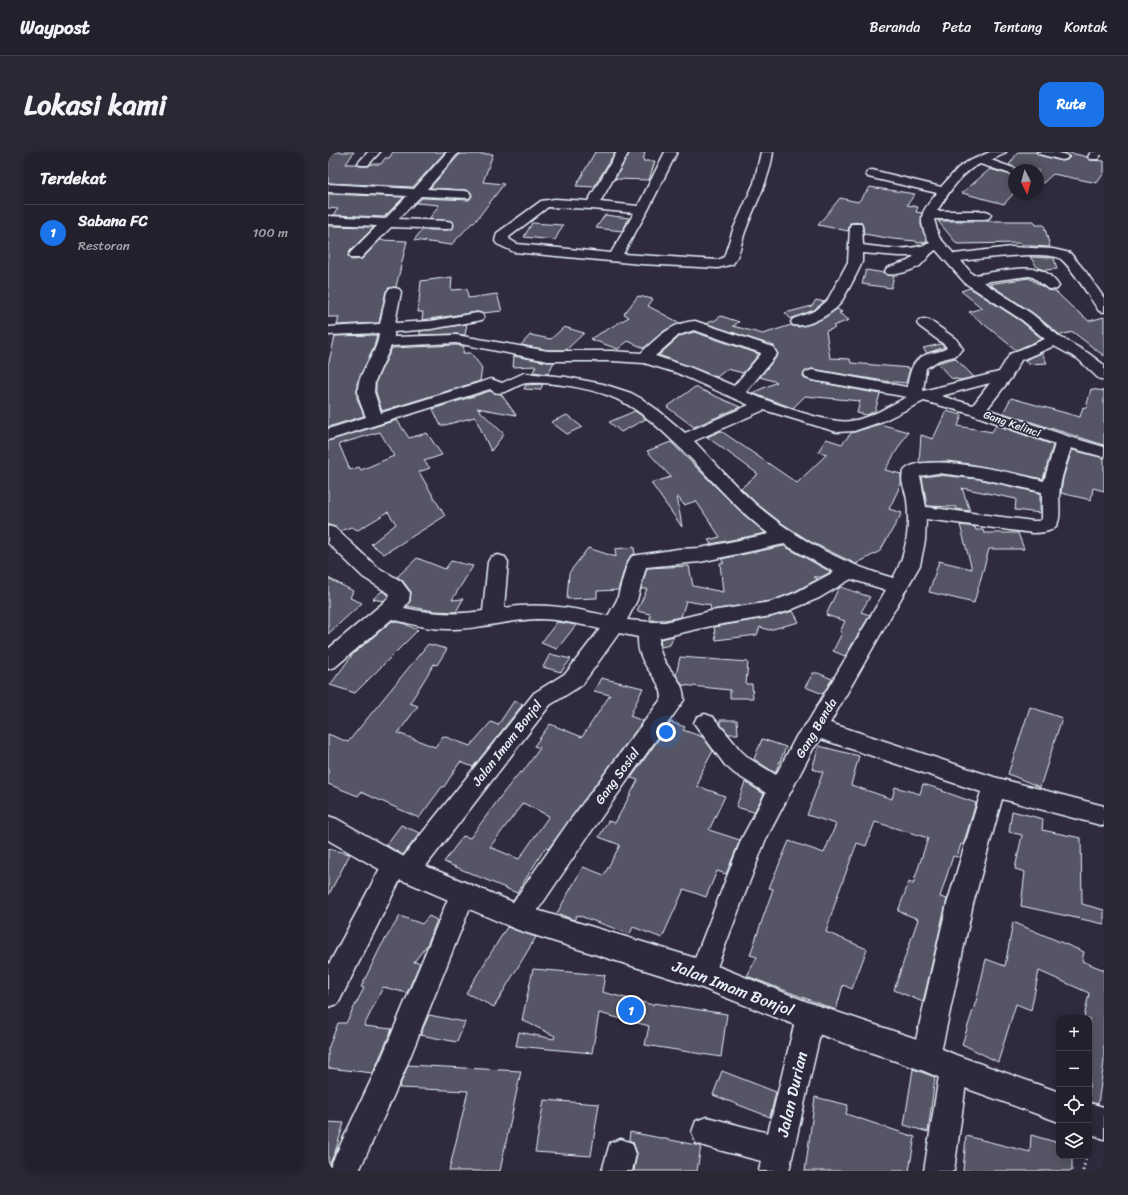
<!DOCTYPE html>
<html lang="id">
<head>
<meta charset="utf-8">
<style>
  :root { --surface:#23202e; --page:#2b2836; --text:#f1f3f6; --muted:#a3a3aa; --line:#403e4a; --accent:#1a73e8 }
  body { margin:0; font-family:Sriracha,sans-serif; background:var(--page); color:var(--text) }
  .controls { position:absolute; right:12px; bottom:12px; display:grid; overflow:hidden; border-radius:8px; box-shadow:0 2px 10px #0003 }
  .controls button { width:36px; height:36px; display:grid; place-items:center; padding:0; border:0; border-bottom:1px solid var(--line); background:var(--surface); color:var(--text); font:20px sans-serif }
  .compass { position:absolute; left:680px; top:12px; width:36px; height:36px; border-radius:50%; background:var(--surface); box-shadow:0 2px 10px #0003; rotate:174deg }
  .you { position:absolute; left:338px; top:580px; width:14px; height:14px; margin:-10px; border:3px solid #fff; border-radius:50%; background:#1a73e8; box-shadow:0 0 0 6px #1a73e833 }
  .badge { display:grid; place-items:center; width:26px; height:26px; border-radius:50%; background:var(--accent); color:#fff; font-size:13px; font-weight:700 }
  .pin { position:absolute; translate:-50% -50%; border:2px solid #fff; box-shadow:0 1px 4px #0006 }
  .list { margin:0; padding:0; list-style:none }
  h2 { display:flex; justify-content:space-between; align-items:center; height:52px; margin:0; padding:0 16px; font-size:17px }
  h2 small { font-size:13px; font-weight:400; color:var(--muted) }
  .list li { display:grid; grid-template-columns:26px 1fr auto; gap:12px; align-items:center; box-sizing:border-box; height:56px; padding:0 16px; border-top:1px solid var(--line) }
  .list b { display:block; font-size:15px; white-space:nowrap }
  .list p { margin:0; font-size:13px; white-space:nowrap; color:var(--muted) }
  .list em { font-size:13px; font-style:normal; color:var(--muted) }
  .icon { flex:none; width:22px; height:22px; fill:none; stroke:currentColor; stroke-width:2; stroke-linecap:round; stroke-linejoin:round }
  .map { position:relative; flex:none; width:776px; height:1019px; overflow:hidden; border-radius:12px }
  header { display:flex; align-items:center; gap:24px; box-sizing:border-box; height:56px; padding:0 20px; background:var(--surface); border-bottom:1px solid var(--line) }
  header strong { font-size:19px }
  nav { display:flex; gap:22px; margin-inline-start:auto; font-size:14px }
  .intro { display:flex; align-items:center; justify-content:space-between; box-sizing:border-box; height:96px; padding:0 24px }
  h1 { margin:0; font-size:28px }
  .button { padding:10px 18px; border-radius:12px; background:var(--accent); color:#fff; font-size:14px; font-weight:700 }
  main { display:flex; gap:24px; padding:0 24px }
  aside { flex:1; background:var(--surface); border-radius:12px; box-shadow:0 2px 10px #0003 }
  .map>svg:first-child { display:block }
  .building { fill:#575565; stroke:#e8f1f8; fill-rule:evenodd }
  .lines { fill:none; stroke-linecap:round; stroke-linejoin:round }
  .minor-casing { stroke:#e8f1f8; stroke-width:3 }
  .highway-casing { stroke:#e8f1f8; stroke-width:3 }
  .path { stroke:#e8f1f8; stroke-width:3; stroke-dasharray:1.5 4; stroke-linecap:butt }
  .minor { fill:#2f2a3d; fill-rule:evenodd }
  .highway { fill:#2f2a3d; fill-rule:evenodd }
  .labels { text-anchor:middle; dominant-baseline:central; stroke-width:3.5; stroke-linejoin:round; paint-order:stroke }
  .far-street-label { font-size:11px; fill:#e8f1f8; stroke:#2f2a3d }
  .street-label { font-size:13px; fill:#e8f1f8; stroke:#2f2a3d }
  .near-street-label { font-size:16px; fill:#e8f1f8; stroke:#2f2a3d }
</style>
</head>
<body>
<header>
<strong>Waypost</strong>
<nav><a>Beranda</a><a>Peta</a><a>Tentang</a><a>Kontak</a></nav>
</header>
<div class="intro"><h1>Lokasi kami</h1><a class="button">Rute</a></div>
<main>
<aside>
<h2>Terdekat<small></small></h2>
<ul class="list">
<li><span class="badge">1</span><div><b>Sabana FC</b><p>Restoran</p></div><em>100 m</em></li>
</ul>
</aside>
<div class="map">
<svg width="776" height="1019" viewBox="0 0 776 1019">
  <rect width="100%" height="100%" fill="#2f2a3d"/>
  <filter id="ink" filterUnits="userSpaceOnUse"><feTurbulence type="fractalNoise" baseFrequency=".025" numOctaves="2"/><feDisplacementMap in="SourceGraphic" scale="8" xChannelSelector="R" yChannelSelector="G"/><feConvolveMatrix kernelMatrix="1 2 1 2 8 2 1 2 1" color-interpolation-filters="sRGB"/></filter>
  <g filter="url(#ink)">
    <!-- building -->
    <path class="building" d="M0,0H26L18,12H29L32,14H40L43,12H53L57,6H61L65,0H117L85,35L0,31Z
      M267,0H287L266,35L248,34Z
      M302,0H317L315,9H327L321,28L287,27Z
      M690,0H708L711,3L734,9L739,8L742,5L739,2L733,0H739L759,5L762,8L776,9V21L769,31L725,22L715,31L710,30V18H692L681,13Z
      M132,2H165L155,30L176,32L146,71H144L123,93L86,88L94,78H119L124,77L126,73L124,69L101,67L111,53L88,51L94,46L141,48L144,44L142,39L137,38L102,36Z
      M662,17L686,24V41L676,52L634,41Z
      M542,35L587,42L579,53L590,55L588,60L594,61L593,73L600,90L589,91L588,89L565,87L536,82L535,75L533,70L522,71L520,79L490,73L512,46L530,50Z
      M0,42L76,45L56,65L5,63L10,57L0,56Z
      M277,63L301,66L294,79L268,76Z
      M610,69H706L708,73H716L722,95L702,94V93H694L693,91L629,92Z
      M204,71L235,73L227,88L196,85Z
      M0,74L46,75L22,99L20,104L23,108L34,107L52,88L79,89L68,135L61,136L58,139L51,171L9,173L11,165H0Z
      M702,105L726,106L729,117L716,118L710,116Z
      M538,118L556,121L559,123L566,124L563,136L534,132Z
      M124,125L123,138L139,137L140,146L169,142L174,159L155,161L149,160L94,168L95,160H90L93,129Z
      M701,126L720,138L727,139L744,155L761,169L776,165V204L745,180L732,183L705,161L661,132Z
      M642,136L693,169L714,187L688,198L641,160L654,156L633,139Z
      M310,144L325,147L320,154L352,171L336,179L316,196L300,189L290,197L262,187L301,165L296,162Z
      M488,148L496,150L486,158L463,167L457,161L484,154Z
      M509,157L514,160L511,161L521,168L505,174L507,176L498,179L502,206L522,207L523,211L582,216L578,231L556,229L484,217L478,219L475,222L477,227L484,229L552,242L547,259L539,263L529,261L532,249L477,244L465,256L424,241L449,230L432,225L450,203L446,194L379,172L384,168L386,169L393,164L411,170L405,174L435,182L463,173L470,175L483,172L496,166Z
      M139,172L137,183L128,182L92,183V179Z
      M236,175L256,181L238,198H220L193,193L202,183L223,187Z
      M366,180L431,202L415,221L399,217L389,225L331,203L352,184Z
      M49,183L46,195L29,231V246L36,264L0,275V211L1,210L7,184Z
      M613,192L617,195L599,201L595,196Z
      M128,193L136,194L135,201H143L154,216L152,229L54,259L48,240V229L64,196Z
      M714,201L719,211L700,212L697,208Z
      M186,204L220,210H226L220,222L205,220L208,214L185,215Z
      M627,206L646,225L633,228L623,226L609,211Z
      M215,232L212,238L196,237L198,233Z
      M367,235L412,255L366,275L339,255Z
      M763,237L776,239V293L675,261L683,246L752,265L755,255L758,256Z
      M162,239L166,241L173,242L188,263L149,256L176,282L163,299L147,265L113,274L105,257Z
      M307,259L318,267L293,280L281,270Z
      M618,259L634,263L630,274L664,280L668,273L725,293L715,327L642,312L619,309L591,311L593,283L605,287Z
      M239,263L254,275L239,282L223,270Z
      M69,268L81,286L99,281L114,303L96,309L102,316L91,320L117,364L56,402L43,392L68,372L60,360L30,378L23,375L12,379L7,375L0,373V289ZM52,280L66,304L33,318L31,315L22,318L11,292Z
      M552,272L580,280L557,318L573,322V332L561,357L574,361L552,399L528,412L483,390L452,370L428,351L413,336L430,322L379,285L393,279L469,331L499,302L490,300L498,287L514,292L523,281Z
      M343,290L415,362L438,381L383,392L380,388L392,385L368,349L356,353L349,344L354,375L323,331L343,325L319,299Z
      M744,298L776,306V339L765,336L763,348L733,341L735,326Z
      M610,323L651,327L712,341V361L687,358L688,347L634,336L642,359L628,357V355L599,354L594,325Z
      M632,373L647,375L648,378H655L656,381H690L696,397H661L646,451L601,440L611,409L644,417Z
      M456,394L503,420L493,425H486L490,427L466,440L443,449L383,458L382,453L358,449L353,465L337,468H322V462L309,459L319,437H313L319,416L361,414L365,434L395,440L392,411H396L393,407Z
      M306,395L307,402L303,403L298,412L290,438L269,439V446L239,447L241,421L260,396L288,405L287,397Z
      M89,406L117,417L123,409L145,414L124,448L135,447L128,460L106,459L79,454L82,449L83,440L74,428L69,425Z
      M0,426L25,439L22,446L34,451L0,482Z
      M513,435L542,445L533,460L542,463L517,504L505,499L514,481L512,480L517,469L498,463L510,437Z
      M54,439L60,443V445L55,449L45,447Z
      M465,459L471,470L441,478L432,475L429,483L388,488L386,475L443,465Z
      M64,469L77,472L90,478L27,541L2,533L25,502Z
      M229,470L248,473L229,497L213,491Z
      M346,484L342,493L333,495L332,487Z
      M100,492L119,497L109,513L106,512L82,551L90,554L70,581L107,595L115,584L142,594L163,570L170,573L186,549L195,552L145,615L132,610L116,635H114L91,666L33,640L30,644L0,632V582L20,590Z
      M222,502L243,507L233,520L215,515Z
      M352,505L420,510L418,532H424L425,546H402V538L354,533L348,523Z
      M485,521H490L504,527L495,542L477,535Z
      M273,526L315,536L302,564L315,569L220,697L217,696L189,741L116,710L135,684L142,686L176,640L192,620L194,621L212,596L206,594L222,572L254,585L282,543L266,539ZM195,651L221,664L191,707L162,695Z
      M702,555L734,566L712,635L680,622Z
      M392,568H409L410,582H401L392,572Z
      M343,570L357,575L355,578L375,585L385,599L371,625H373L369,634L397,644L381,678L412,688L398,722L389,719L378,745L356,737L334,786L305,775L302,782L249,763L246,768L229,761L255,715L276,723L292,693L271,685L280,669L287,671L310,628L303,626Z
      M434,587L458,595L447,621L426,607Z
      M491,594L531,604L523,633L564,647L567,635L592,642L595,632L615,638L614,639L648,651L635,693L633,692L629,705L625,704L612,745L619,747L595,850L566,838L590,767L570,759L581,730L585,732L600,686L547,670L538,694L529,691L510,742L498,780L539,797L524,837L515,833L508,858L419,824L429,805L422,803L445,737L441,736L461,689L496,701L508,672L479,663L495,620L484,617Z
      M417,630L436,642L426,660L408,655Z
      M684,659L715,667L714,678L753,686L754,752L776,758V772L693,754L697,720L687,717L694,683L681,680Z
      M73,673L92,681L75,703L58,693Z
      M0,697L22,702L0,744Z
      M72,764L94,772L101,764L109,768L99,793L86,810L92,811L79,841L55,835L36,874L64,877L45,921L0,916V897L10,871H18L36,836L33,835L53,794Z
      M685,770L756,800L754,809L776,818V910L770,952L761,950V866H756L761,841L711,819L703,858L688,852L670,910L634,892L649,846L658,807L677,814Z
      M179,775L208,785L166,855L138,841Z
      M205,817L277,823L274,840L325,853L326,851L399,862L393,905L317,893L321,874L271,861L264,901L188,894L191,880L226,887L227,884L194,868Z
      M101,863L137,870L129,890L92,883Z
      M80,913L193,919L172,1019H121L140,939L71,936Z
      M585,917L607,925L600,980L576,973Z
      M394,919L448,940L442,965L385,943Z
      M487,945L520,953L518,962L587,985L581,1019H477Z
      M216,948L271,952L263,1004L207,1000Z
      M0,970L16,971L7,1000L2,1011H0Z
      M302,980L373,994L369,1019H306L309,1001L305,990L301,988Z
      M703,983L731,991V1004H744V1019H635L638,984L702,1000Z"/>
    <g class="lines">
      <defs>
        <path id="minor" d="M40,0H52L40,13H32L30,11Z
          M119,0H131L99,37L137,39L141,40L143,43L141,46L93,44L70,67L119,69L124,70L125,73L124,76L119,77L63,75L33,106H23L21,103L23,100L49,74L0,72V64L57,67L79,44L0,40V32L86,37Z
          M289,0H301L272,50L310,54L337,0H349L320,58L295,102L390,108L396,105L405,78L426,31L433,0H445C441,30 427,52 417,80C413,91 412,102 405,112L390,116L313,112L186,100L169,92L167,89L169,81L213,49L227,47L260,49ZM220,55L264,57L306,61L283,101L189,92L181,87V85Z
          M662,0H678L676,2L663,8L691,18H686V23L652,12C633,20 620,42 609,59H657L661,60L663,63L661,66L657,67H606L611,85L626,102L683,95L725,97L742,101L758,120L776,146V160L771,159C762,146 744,116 733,107C720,98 650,107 633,109L645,123C664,121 698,112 715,119C720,121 728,129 731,134L729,137C716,140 712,126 701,124L655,130L704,162L732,185L760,201L776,213V228L770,226L750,207L726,194L693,208L683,226L659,257L742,285L776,295V305L743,296C739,309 734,322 732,335C728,359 742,381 705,381L598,367L597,389L592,413L502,571L666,625L776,654V674L674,647L645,752L612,905L608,915L598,919L588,915L584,905L619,752L653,640L493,587L485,597L437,689L383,831L374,835L365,831L361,822L414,686L438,641L406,621L397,613L366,571L369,565L377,562L385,565L413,599L422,607L448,623L469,583L480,570L558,438L523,427L491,446L460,459L443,464L383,474L331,486C331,492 331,498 334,504C341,521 356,527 356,548L258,687L199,774L190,777L181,774L177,765L181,756L240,671L334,546C334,530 318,519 313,504C310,498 310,491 310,485L291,481L254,533L222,553L88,727L79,730L72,728L10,852L0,855V814L58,705L67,702L75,705L206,541L238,521L272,477C251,472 230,467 209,467C180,468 152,477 124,477C103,478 83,472 64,467L7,515L0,517V497L61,446L62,442L35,425L0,391V374L7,376L49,415L73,429L82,441L81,449L76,456C104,462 128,463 155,459L160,410L163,405L170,403L177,405L180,410L176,456C212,450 245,456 280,464L289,448L299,412L304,404L350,397L372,396L441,382C406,356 379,321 348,292C327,272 307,253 279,243C259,236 220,229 199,231C187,232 174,248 162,237L0,288V277L38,265C35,257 30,247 30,239C30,218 50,202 51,181L0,183V175L52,172L59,140L61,137L66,136L71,137L73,140L67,171L103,169L149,161L154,162L156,165L154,168L149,169L103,177L66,180V185L128,183L220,199H284L313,201C330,185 343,171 367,169L445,195L449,202L418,240C440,249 501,273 523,269C543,266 562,253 579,245L484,228L478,226L476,223L478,220L484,218L579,235C583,217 584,206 603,201C609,200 614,199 619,196L617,193L591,174L589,171L591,168L596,167L601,168L628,187L635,197L627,204L611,208L598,216L595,239L671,220L682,202L717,187L694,168L637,131L608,98C601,101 597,111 590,115C582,119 567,124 559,122L557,119L559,116L580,109L586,104H570L534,101C534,104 534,107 534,110C531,118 515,149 510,154C500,164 478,176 465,173L463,170L465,167L487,159L499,149L520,110L522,75L523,72H533L534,75L535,93C557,96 581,100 602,91C599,87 598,84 596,79C590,60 598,56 609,41L540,25L538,22L540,19L544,18L613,35L630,16L639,10ZM366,178L433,201V202L406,234L361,215L327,204L351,183ZM128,191L220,209H284L316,211L349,221L421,253L357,281L331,259L314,247L303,241L275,232L238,225L196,221L174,231L163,227L157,229L53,261L46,240L47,229L63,194ZM662,231L645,253L613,244ZM596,249L643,262L727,292L716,329C695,323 586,296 575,321C572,330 578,339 579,348C582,375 579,402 565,426C519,413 475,391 437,360C411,339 389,313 366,289L436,258L509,280L526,279L555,269ZM610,321L651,326L714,340V367L711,369H705L598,355L592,324ZM456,392L506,420L467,441L443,450L383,459L337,470H324L299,468L309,448L318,415L372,410Z
          M709,0H728L738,3L740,5L738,7L734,8L711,2Z
          M763,0H775L770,7H762L760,5Z
          M134,731L143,735L147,743L74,925L31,1019H0L54,905L125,735Z
          M482,851L492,855L496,865L461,1019H431L433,1009L379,995L368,991L364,980L368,969L379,965L440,981L468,865L472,855Z
          M626,903L636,907L640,917L626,1019H596L612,917L616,907Z
          M293,987L304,991L308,1002L304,1019H274L282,991Z"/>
        <path id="highway" d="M0,664L9,667L76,705L192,753L374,808L482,851L598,890L628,903L731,940V970L626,932L596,919L482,879L374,836L190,778L58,721L0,688Z
          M761,951L776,955V987L761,981Z"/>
      </defs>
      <!-- minor casing -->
      <use href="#minor" class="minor-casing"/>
      <!-- highway casing -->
      <use href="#highway" class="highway-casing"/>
      <!-- path -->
      <path class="path" d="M755,1019L758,1004"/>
      <!-- minor -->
      <use href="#minor" class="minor"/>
      <!-- highway -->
      <use href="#highway" class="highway"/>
    </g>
  </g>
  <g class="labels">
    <!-- far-street labels -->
    <g class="far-street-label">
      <text transform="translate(684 272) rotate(19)">Gang Kelinci</text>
    </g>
    <!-- street labels -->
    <g class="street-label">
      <text transform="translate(488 576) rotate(-59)">Gang Benda</text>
      <text transform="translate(179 591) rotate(-52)">Jalan Imam Bonjol</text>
      <text transform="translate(289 624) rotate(-54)">Gang Sosial</text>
    </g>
    <!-- near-street labels -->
    <g class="near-street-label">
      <text transform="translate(405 836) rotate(21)">Jalan Imam Bonjol</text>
      <text transform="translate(464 942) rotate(-77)">Jalan Durian</text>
    </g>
  </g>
</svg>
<div class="controls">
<button>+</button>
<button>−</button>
<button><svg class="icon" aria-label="locate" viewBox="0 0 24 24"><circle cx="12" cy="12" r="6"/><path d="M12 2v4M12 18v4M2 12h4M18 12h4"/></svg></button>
<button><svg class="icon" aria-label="layers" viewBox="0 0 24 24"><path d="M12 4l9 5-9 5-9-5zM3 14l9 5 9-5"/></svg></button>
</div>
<svg class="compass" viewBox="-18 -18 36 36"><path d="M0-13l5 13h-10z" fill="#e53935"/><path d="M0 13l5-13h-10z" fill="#a3a3aa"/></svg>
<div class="you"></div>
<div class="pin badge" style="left:303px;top:858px">1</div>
</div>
</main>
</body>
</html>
